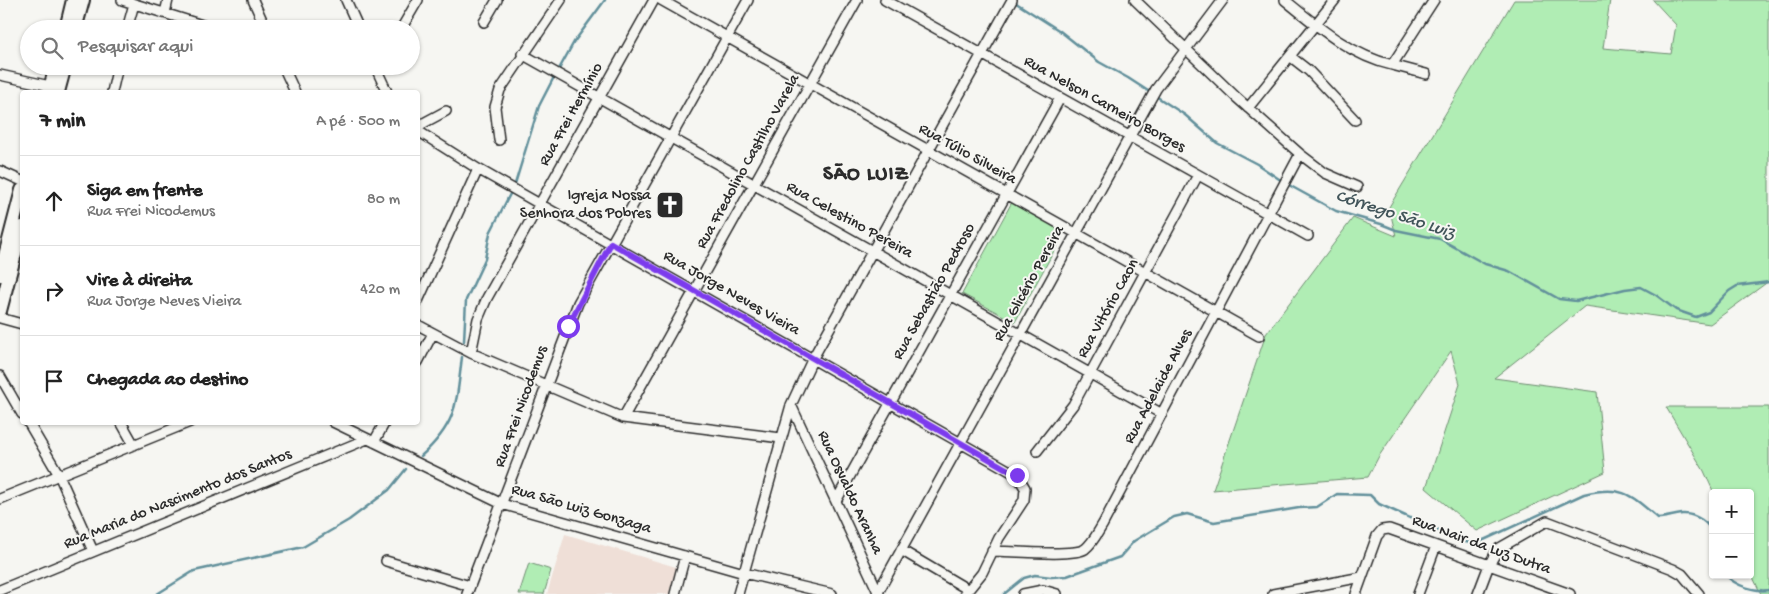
<!DOCTYPE html>
<html lang="pt">
<head>
<meta charset="utf-8">
<style>
  :root { --surface:#fff; --page:#f2f2f2; --text:#222; --muted:#767676; --line:#e0e0e0 }
  body { margin:0; font-family:"Gochi Hand",sans-serif; background:var(--page); color:var(--text) }
  .controls { position:absolute; right:15px; bottom:15px; display:grid; overflow:hidden; border-radius:5px; box-shadow:0 1px 4px #0004 }
  .controls button { width:45px; height:45px; display:grid; place-items:center; padding:0; border:0; border-bottom:1px solid var(--line); background:var(--surface); color:var(--text); font:25px sans-serif }
  .stop { position:absolute; width:15px; height:15px; margin:-11px; border:4px solid #7c3aed; border-radius:50%; background:#fff }
  .stop.end { background:#7c3aed; border-color:#fff; box-shadow:0 1px 5px #0008 }
  .list { margin:0; padding:0; list-style:none }
  h2 { display:flex; justify-content:space-between; align-items:center; height:65px; margin:0; padding:0 20px; font-size:21px }
  h2 small { font-size:16px; font-weight:400; color:var(--muted) }
  .list li { display:grid; grid-template-columns:32px 1fr auto; gap:15px; align-items:center; box-sizing:border-box; height:90px; padding:0 20px; border-top:1px solid var(--line) }
  .list b { display:block; font-size:19px; white-space:nowrap }
  .list p { margin:0; font-size:16px; white-space:nowrap; color:var(--muted) }
  .list em { font-size:16px; font-style:normal; color:var(--muted) }
  .icon { flex:none; width:28px; height:28px; fill:none; stroke:currentColor; stroke-width:2; stroke-linecap:round; stroke-linejoin:round }
  .map { position:relative; flex:none; width:1769px; height:594px; overflow:hidden }
  .search { position:absolute; background:var(--surface); box-shadow:0 1px 4px #0004; left:20px; top:20px; width:400px; height:55px; display:flex; align-items:center; gap:12px; box-sizing:border-box; padding:0 18px; border-radius:28px; color:var(--muted); font-size:19px }
  .panel { position:absolute; background:var(--surface); box-shadow:0 1px 4px #0004; left:20px; top:90px; width:400px; height:335px; border-radius:5px }
  .map>svg:first-child { display:block }
  .built { fill:#efdfd7 }
  .green { fill:#b0edb4; stroke:#6e8c70 }
  .lines { fill:none; stroke-linecap:round; stroke-linejoin:round }
  .stream { stroke:#62909b; stroke-width:2.5 }
  .street-casing { stroke:#2b2b2b; stroke-width:12 }
  .primary-casing { stroke:#2b2b2b; stroke-width:16 }
  .street { stroke:#f6f6f2; stroke-width:9 }
  .primary { stroke:#f6f6f2; stroke-width:12 }
  .route { stroke:#7c3aed; stroke-width:6 }
  .labels { text-anchor:middle; dominant-baseline:central; stroke-width:4; stroke-linejoin:round; paint-order:stroke }
  .street-label { font-size:16px; fill:#2b2b2b; stroke:#f6f6f2 }
  .poi-label { font-size:16px; fill:#2b2b2b; stroke:#f6f6f2; text-anchor:end }
  .water-label { font-size:18px; font-style:italic; fill:#42555a; stroke:#f6f6f2 }
  .district-label { font-size:21px; font-weight:bold; letter-spacing:1px; fill:#2b2b2b; stroke:#f6f6f2 }
</style>
</head>
<body>
<div class="map">
<svg width="1769" height="594" viewBox="0 0 1769 594">
  <rect width="100%" height="100%" fill="#f6f6f2"/>
  <filter id="ink" filterUnits="userSpaceOnUse"><feTurbulence type="fractalNoise" baseFrequency=".02" numOctaves="2"/><feDisplacementMap in="SourceGraphic" scale="10" xChannelSelector="R" yChannelSelector="G"/><feConvolveMatrix kernelMatrix="1 2 1 2 8 2 1 2 1" color-interpolation-filters="sRGB"/></filter>
  <g filter="url(#ink)">
    <!-- built -->
    <path class="built" d="M565,534L676,567L669,594H547Z"/>
    <!-- green -->
    <path class="green" d="M1514,0H1610L1603,48L1671,54L1676,25L1653,0H1769V281L1710,324L1585,306L1494,378L1597,392L1605,472L1477,531L1426,488L1460,384L1451,351L1379,456L1368,477L1213,490L1266,334L1353,218L1396,236L1389,207Z
      M1012,202L1065,231L1015,322L962,294Z
      M1666,407H1769V594H1761L1750,571V493H1714L1704,471Z
      M529,563L551,570L544,594H519Z"/>
    <g class="lines">
      <!-- stream -->
      <path class="stream" d="M1013,1L1060,31L1099,62L1128,78L1185,115L1217,143L1257,164L1282,181
        M558,71L574,42L605,0
        M515,184L539,106L555,75
        M1287,184L1336,211L1381,224L1396,230L1440,239L1485,264L1509,271L1559,299L1576,301L1625,289L1641,287L1656,295L1676,310L1696,317L1709,312L1729,291L1737,286L1769,282
        M464,341L466,300L485,259L490,233L510,194
        M421,456C458,422 456,404 462,357
        M1726,575C1735,586 1756,592 1769,590
        M157,594L194,571L303,547L349,520L389,490L406,469
        M1004,594L1024,578L1035,575L1051,577L1067,576L1120,557L1134,541L1174,517L1187,514L1214,522L1299,508L1317,507L1337,494L1370,495L1379,504L1461,541L1475,544L1584,494C1622,485 1630,494 1658,518C1666,518 1673,515 1682,514C1695,513 1711,523 1713,536"/>
      <defs>
        <path id="street" d="M122,0L215,29
          M253,0L266,29
          M346,0L359,29
          M661,0L1259,336
          M885,0L1308,236
          M1135,0L1237,98L1300,154L1325,173L1357,187
          M1285,0C1318,27 1350,55 1392,65L1434,0
          M165,13L168,0
          M484,22L497,0
          M127,29L134,4
          M401,29L418,0
          M522,54L1162,414
          M1291,57L1309,71L1355,120
          M1392,65L1426,74
          M283,66L295,92
          M375,66L387,92
          M0,75L50,86
          M112,92L118,66
          M1248,108L1335,0
          M418,126L446,111
          M418,131L478,169L1017,475L1025,488L1024,500L999,538L982,573L965,594
          M499,140L495,107L500,90L561,0
          M0,171L22,181
          M418,301L478,169
          M0,318L22,324
          M418,325L471,353L623,418L781,438
          M471,353L478,319L487,298L654,0
          M418,362L432,335
          M0,376L22,414
          M791,405L879,594
          M623,418L857,0
          M28,422L59,475L93,551
          M121,422L134,445
          M333,422L502,504L744,573L832,594
          M374,442L385,422
          M1037,451L1073,405L1198,175
          M0,499L190,422
          M836,501L1060,98
          M901,550L967,589
          M992,551C1010,551 1073,557 1085,549C1093,543 1098,532 1103,524L1300,154
          M386,561L470,586
          M0,590L367,439
          M467,594L578,303L748,0
          M675,594L685,556
          M738,594L791,405L813,358L1012,0
          M877,594L1156,89L1223,0
          M1023,594L1043,590L1057,594
          M1273,594L1362,577
          M1356,594L1377,536L1382,530L1389,529L1570,594
          M1418,594L1436,546
          M1478,594L1489,565L1498,549L1547,521L1673,569L1682,574L1699,594"/>
        <path id="primary" d="M66,29L73,0
          M75,29L83,0
          M49,92L56,66
          M58,92L65,66
          M0,275L22,190
          M0,311L22,227"/>
      </defs>
      <!-- street casing -->
      <use href="#street" class="street-casing"/>
      <!-- primary casing -->
      <use href="#primary" class="primary-casing"/>
      <!-- street -->
      <use href="#street" class="street"/>
      <!-- primary -->
      <use href="#primary" class="primary"/>
    </g>
  </g>
  <g class="lines" filter="url(#ink)">
    <!-- route -->
    <path class="route" d="M568,326L611,243L1017,475"/>
  </g>
  <!-- icons -->
  <defs>
    <symbol id="church-square" viewBox="-11 -11 22 22"><rect x="-9" y="-9" width="18" height="18" rx="4" fill="#2b2b2b" stroke="#f6f6f2"/><path d="M-1.2-6h2.4v3.5h3.3v2.4h-3.3V6h-2.4V-.1h-3.3v-2.4h3.3Z" fill="#fff"/></symbol>
  </defs>
  <g fill-rule="evenodd">
    <use href="#church-square" x="654" y="189" width="32" height="32"/>
  </g>
  <g class="labels">
    <!-- street labels -->
    <g class="street-label">
      <text transform="translate(1104 105) rotate(29)">Rua Nelson Carneiro Borges</text>
      <text transform="translate(572 115) rotate(-61)">Rua Frei Hermínio</text>
      <text transform="translate(967 155) rotate(29)">Rua Túlio Silveira</text>
      <text transform="translate(749 162) rotate(-61)">Rua Fredolino Castilho Varela</text>
      <text transform="translate(849 221) rotate(29)">Rua Celestino Pereira</text>
      <text transform="translate(1030 284) rotate(-61)">Rua Glicério Pereira</text>
      <text transform="translate(935 292) rotate(-61)">Rua Sebastião Pedroso</text>
      <text transform="translate(731 294) rotate(30)">Rua Jorge Neves Vieira</text>
      <text transform="translate(1109 309) rotate(-61)">Rua Vitório Caon</text>
      <text transform="translate(1159 387) rotate(-62)">Rua Adelaide Alves</text>
      <text transform="translate(522 407) rotate(-70)">Rua Frei Nicodemus</text>
      <text transform="translate(849 493) rotate(65)">Rua Osvaldo Aranha</text>
      <text transform="translate(178 500) rotate(-22)">Rua Maria do Nascimento dos Santos</text>
      <text transform="translate(581 510) rotate(16)">Rua São Luiz Gonzaga</text>
      <text transform="translate(1481 546) rotate(20)">Rua Nair da Luz Dutra</text>
    </g>
    <!-- poi labels -->
    <g class="poi-label">
      <text x="651" y="196">Igreja Nossa<tspan x="651" dy="18">Senhora dos Pobres</tspan></text>
    </g>
    <!-- water labels -->
    <g class="water-label">
      <text transform="translate(1395 215) rotate(18)">Córrego São Luiz</text>
    </g>
    <!-- district labels -->
    <g class="district-label">
      <text x="866" y="175">SÃO LUIZ</text>
    </g>
  </g>
</svg>
<div class="controls">
<button>+</button>
<button>−</button>
</div>
<div class="stop" style="left:568px;top:326px"></div>
<div class="stop end" style="left:1017px;top:475px"></div>
<div class="search"><svg class="icon" aria-label="search" viewBox="0 0 24 24"><circle cx="10" cy="10" r="6"/><path d="M15 15l6 6"/></svg>Pesquisar aqui</div>
<section class="panel">
<h2>7 min<small>A pé · 500 m</small></h2>
<ul class="list">
<li><svg class="icon" aria-label="ahead" viewBox="0 0 24 24"><path d="M12 20V5M6 11l6-6 6 6"/></svg><div><b>Siga em frente</b><p>Rua Frei Nicodemus</p></div><em>80 m</em></li>
<li><svg class="icon" aria-label="right" viewBox="0 0 24 24"><path d="M7 20v-9h11M14 6l5 5-5 5"/></svg><div><b>Vire à direita</b><p>Rua Jorge Neves Vieira</p></div><em>420 m</em></li>
<li><svg class="icon" aria-label="arrive" viewBox="0 0 24 24"><path d="M6 21V4h12l-3 4 3 4H6"/></svg><div><b>Chegada ao destino</b></div></li>
</ul>
</section>
</div>
</body>
</html>
